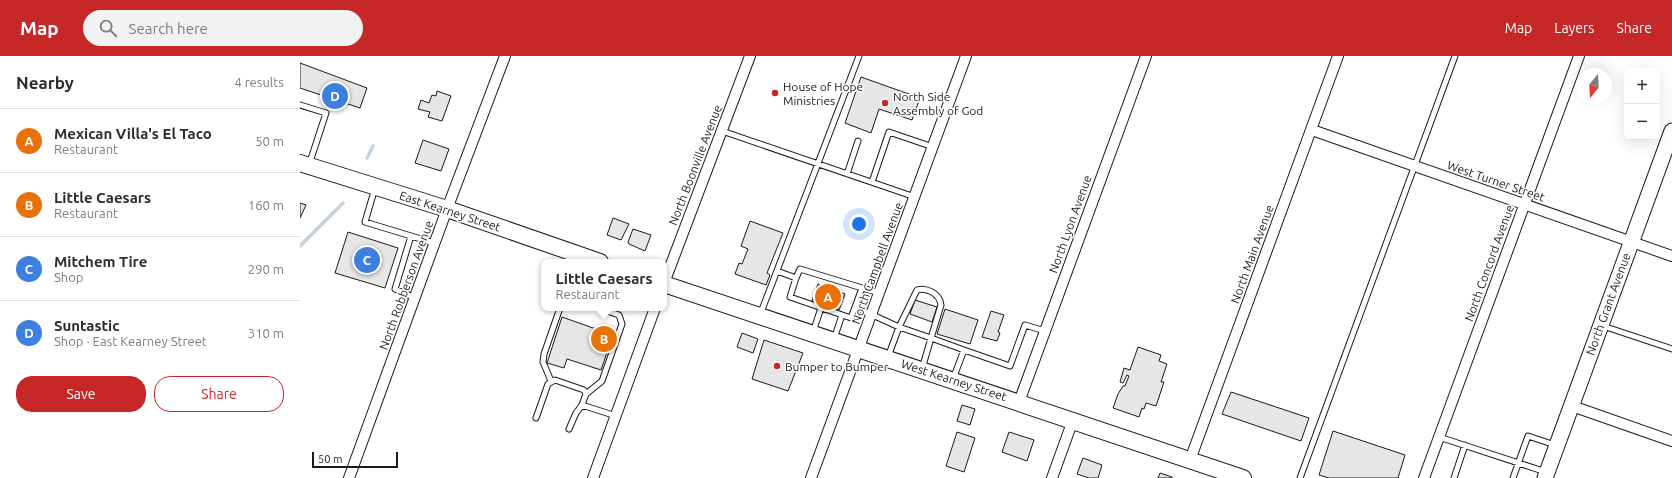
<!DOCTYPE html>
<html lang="en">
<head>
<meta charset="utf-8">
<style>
  :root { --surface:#fff; --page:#f2f2f3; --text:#2b2b33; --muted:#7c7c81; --line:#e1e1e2; --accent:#c62828 }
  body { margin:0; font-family:Ubuntu,sans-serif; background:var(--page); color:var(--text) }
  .controls { position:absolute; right:12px; top:12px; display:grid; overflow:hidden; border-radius:8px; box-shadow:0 4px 16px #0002 }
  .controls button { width:36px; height:36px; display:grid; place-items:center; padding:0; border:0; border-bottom:1px solid var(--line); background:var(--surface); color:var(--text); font:20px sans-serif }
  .compass { position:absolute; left:1276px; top:12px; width:36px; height:36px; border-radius:50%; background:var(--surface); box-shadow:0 4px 16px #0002; rotate:198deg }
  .scale { position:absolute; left:12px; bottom:10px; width:86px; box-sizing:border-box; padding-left:4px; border:2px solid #1a1a1a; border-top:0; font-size:11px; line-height:14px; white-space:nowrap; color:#1a1a1a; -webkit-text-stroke:3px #fff; paint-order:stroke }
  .you { position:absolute; left:559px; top:168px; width:14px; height:14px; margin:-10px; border:3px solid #fff; border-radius:50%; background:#1a73e8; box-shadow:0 0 0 6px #1a73e833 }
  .badge { display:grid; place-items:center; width:26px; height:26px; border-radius:50%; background:var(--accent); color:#fff; font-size:13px; font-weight:700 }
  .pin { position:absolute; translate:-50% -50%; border:2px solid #fff; box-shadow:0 1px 4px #0006 }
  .popup { position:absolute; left:241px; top:203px; width:126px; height:52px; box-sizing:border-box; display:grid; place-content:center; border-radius:8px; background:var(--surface); filter:drop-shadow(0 1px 3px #0005); font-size:13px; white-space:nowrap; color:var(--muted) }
  .popup b { font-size:15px; color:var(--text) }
  .popup::after { content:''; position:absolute; left:50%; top:100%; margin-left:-8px; border:8px solid transparent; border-top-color:var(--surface) }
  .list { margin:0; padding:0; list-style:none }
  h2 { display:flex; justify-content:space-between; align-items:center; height:52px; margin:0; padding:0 16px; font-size:17px }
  h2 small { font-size:13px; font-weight:400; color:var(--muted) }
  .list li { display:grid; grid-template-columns:26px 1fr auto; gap:12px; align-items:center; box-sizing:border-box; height:64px; padding:0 16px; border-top:1px solid var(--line) }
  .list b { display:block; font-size:15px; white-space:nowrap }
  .list p { margin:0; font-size:13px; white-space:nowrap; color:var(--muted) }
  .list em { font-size:13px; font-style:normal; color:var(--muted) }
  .actions { display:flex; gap:8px; padding:12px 16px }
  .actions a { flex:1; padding:9px 0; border:1px solid var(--accent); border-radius:16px; text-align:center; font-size:14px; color:var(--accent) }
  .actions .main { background:var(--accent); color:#fff }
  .icon { flex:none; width:22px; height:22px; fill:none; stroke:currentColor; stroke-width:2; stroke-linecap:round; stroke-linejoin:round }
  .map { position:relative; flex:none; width:1372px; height:422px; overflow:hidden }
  header { display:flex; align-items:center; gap:24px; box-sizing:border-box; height:56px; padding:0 20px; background:var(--accent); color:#fff }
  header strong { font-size:19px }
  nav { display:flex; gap:22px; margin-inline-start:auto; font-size:14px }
  .search { width:280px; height:36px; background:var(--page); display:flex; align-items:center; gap:10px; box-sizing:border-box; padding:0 14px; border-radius:22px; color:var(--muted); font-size:15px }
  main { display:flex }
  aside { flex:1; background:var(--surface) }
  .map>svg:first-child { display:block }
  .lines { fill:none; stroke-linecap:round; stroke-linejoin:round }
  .stream { stroke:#c6d2dc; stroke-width:3.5 }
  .building { fill:#e6e6e6; stroke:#1a1a1a }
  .lane-casing { stroke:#1a1a1a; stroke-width:7 }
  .street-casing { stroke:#1a1a1a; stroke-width:12 }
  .secondary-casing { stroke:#1a1a1a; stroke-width:17 }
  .primary-casing { stroke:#1a1a1a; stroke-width:18 }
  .lane { stroke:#fff; stroke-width:5 }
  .street { stroke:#fff; stroke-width:10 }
  .secondary { stroke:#fff; stroke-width:15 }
  .primary { stroke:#fff; stroke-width:16 }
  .poi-dot { fill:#c62828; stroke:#fff; stroke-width:1.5 }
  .labels { text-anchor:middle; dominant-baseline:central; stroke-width:3; stroke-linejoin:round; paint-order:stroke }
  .poi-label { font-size:12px; fill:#1a1a1a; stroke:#fff; text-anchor:start }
  .street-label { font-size:12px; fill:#1a1a1a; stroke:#fff }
</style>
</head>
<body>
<header>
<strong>Map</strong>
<div class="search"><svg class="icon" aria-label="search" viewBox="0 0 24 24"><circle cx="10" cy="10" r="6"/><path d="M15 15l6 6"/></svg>Search here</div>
<nav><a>Map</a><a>Layers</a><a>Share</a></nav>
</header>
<main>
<aside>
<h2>Nearby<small>4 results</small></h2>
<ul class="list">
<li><span class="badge" style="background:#e8710a">A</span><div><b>Mexican Villa's El Taco</b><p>Restaurant</p></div><em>50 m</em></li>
<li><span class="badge" style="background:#e8710a">B</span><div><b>Little Caesars</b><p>Restaurant</p></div><em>160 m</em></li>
<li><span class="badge" style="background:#3f7fe0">C</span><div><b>Mitchem Tire</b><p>Shop</p></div><em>290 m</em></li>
<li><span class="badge" style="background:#3f7fe0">D</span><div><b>Suntastic</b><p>Shop · East Kearney Street</p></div><em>310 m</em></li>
</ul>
<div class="actions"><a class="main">Save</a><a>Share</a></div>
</aside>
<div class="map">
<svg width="1372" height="422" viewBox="0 0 1372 422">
  <rect width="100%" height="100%" fill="#fff"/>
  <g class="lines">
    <!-- stream -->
    <path class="stream" d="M67,102L73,90
      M0,190L43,147"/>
  </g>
  <!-- building -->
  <path class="building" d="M0,7L67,32L60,52L0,32Z
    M561,21L620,42L612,64L579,53L571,77L545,67Z
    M137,35L151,40L142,65L128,61L130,56L118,53L121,44L129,47L132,39L136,40Z
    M123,84L149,93L141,115L115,107Z
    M0,147L6,149L0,162Z
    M313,162L329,168L321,184L307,179Z
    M450,165L483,177L467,217L470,219L466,229L435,218L439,207L442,208L448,193L441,190Z
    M333,173L351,179L345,195L329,188L328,186Z
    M48,176L98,192L85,232L35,217Z
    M518,228L545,238L539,254L512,245Z
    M615,244L637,251L632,266L610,258Z
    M645,253L678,264L670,288L637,278Z
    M691,255L704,259L698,276L700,277L697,285L682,281Z
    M262,261L313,279L301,314L267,303L264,312L247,307Z
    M442,277L458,283L453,297L437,291Z
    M464,284L503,297L488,335L452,323Z
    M838,291L861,299L859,305L867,308L861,326H864L856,350L846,347L844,353L842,352L839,361L813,352L818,338L823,330H825L829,320L827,319L823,327L820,326L824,312L830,314Z
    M931,336L1009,362L1001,385L922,358Z
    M662,349L675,353L670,369L657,365Z
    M1033,375L1105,399L1098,422H1029L1019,419Z
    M657,376L675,382L664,416L646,410Z
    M709,376L734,384L727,405L702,396Z
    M783,402L802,409L798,422H789L777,418Z
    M860,417L872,421V422H858Z"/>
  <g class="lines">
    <defs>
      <path id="lane" d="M0,49L26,57L9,109
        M422,75L615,141
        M547,118L558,85
        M572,126L589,76L633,91
        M75,132L65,166L134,187
        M111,180L95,233L115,242
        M477,215L496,222L490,241L551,262L562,232L580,237
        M496,222L500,213L562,232
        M555,251L599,271L617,234C627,231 640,238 641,249L631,282L599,271L588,301
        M460,259L559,0
        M1303,270L1372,293
        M513,276L521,252
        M534,283L542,259
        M622,313L631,282L664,294
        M653,323L664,294L710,310L725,269L745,275
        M251,325L243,306L244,298L260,252
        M286,338L302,325L322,268L319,259L298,252
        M236,362L248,328L255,324L284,334L286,338L282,349L316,360
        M269,373L276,357L282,349
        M1139,381L1246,416
        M1000,422L1155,0
        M1154,422L1165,389
        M1213,422L1228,380L1255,389"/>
      <path id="street" d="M1012,74L1372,200
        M364,227L450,0
        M719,346L846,0
        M1272,350L1372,385
        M890,404L1038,0
        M49,422L147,153L205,0
        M293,422L355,252
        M511,422L666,0
        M752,422L773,364
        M1124,422L1279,0"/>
      <path id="secondary" d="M1245,422L1372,75"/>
      <path id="primary" d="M0,107L147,153L300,206
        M364,228L943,422"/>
    </defs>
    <!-- lane casing -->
    <use href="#lane" class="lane-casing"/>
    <!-- street casing -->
    <use href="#street" class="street-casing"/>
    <!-- secondary casing -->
    <use href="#secondary" class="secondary-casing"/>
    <!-- primary casing -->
    <use href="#primary" class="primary-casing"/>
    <!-- lane -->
    <use href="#lane" class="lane"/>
    <!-- street -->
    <use href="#street" class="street"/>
    <!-- secondary -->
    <use href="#secondary" class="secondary"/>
    <!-- primary -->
    <use href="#primary" class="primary"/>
  </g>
  <!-- markers -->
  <g class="poi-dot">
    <circle cx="475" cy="37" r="4"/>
    <circle cx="585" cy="47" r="4"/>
    <circle cx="477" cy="310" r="4"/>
  </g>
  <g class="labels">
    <!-- poi labels -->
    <g class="poi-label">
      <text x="483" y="30">House of Hope<tspan x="483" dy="14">Ministries</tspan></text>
      <text x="593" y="40">North Side<tspan x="593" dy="14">Assembly of God</tspan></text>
      <text x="485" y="310">Bumper to Bumper</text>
    </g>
    <!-- street labels -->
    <g class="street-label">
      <text transform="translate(395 109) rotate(-69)">North Boonville Avenue</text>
      <text transform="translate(1196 125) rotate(19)">West Turner Street</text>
      <text transform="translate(150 155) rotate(18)">East Kearney Street</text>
      <text transform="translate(770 168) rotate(-70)">North Lyon Avenue</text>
      <text transform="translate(952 198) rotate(-70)">North Main Avenue</text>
      <text transform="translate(577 207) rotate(-70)">North Campbell Avenue</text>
      <text transform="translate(1189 207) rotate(-70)">North Concord Avenue</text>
      <text transform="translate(106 229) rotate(-70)">North Robberson Avenue</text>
      <text transform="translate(1308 248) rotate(-70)">North Grant Avenue</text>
      <text transform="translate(654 324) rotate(18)">West Kearney Street</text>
    </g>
  </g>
</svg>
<div class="controls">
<button>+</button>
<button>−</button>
</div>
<svg class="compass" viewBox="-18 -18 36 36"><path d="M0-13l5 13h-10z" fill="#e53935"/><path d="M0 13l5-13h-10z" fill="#7c7c81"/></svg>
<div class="scale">50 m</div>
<div class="you"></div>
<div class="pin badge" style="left:528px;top:241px;background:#e8710a">A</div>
<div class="pin badge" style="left:304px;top:283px;background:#e8710a">B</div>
<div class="popup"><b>Little Caesars</b>Restaurant</div>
<div class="pin badge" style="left:67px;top:204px;background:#3f7fe0">C</div>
<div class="pin badge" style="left:35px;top:40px;background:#3f7fe0">D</div>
</div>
</main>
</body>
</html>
